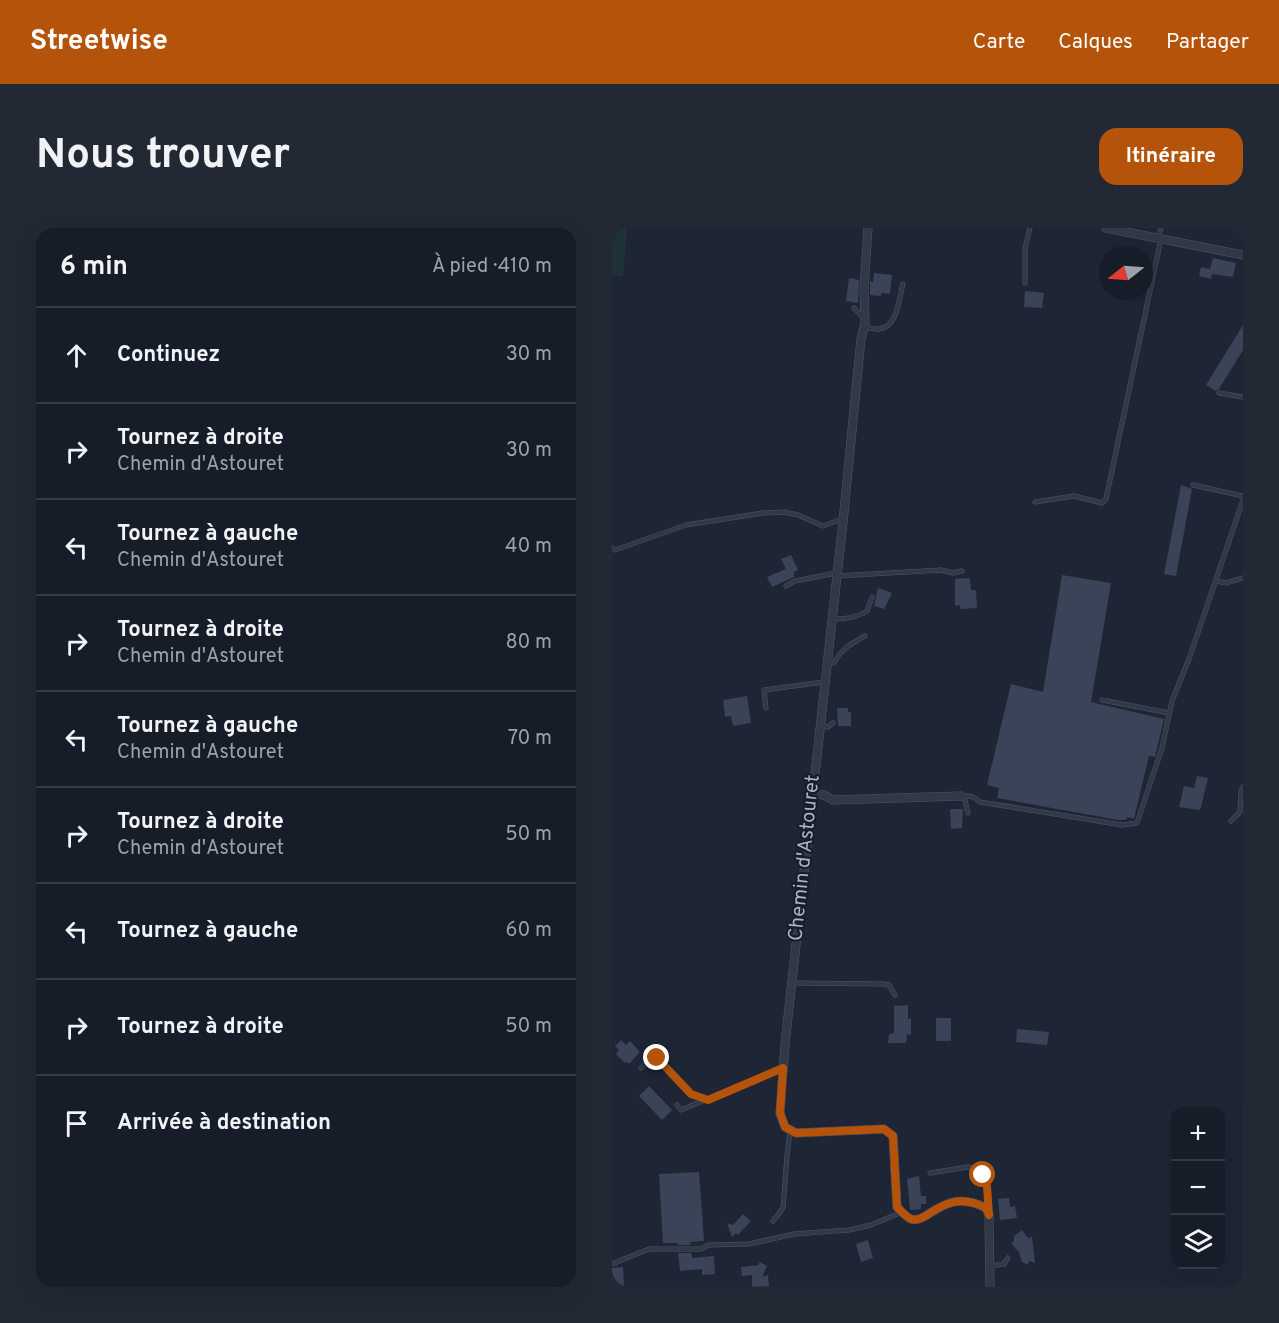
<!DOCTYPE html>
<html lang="fr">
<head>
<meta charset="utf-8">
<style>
  :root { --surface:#161c28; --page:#232934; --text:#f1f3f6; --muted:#9ea1a8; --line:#353a45; --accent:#b45309 }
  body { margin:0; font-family:Overpass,sans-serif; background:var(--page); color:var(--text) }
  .controls { position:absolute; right:18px; bottom:18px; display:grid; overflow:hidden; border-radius:12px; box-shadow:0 6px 24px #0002 }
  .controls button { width:54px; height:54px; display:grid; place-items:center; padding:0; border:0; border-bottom:2px solid var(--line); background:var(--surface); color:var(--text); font:30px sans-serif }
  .compass { position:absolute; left:487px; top:18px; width:54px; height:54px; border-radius:50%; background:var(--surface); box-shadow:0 6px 24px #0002; rotate:253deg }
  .stop { position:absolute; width:18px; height:18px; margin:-14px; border:4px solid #b45309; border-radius:50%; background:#fff }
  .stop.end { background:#b45309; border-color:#fff; box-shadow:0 2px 6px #0008 }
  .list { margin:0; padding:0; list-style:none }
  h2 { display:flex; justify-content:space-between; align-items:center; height:78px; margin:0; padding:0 24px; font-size:26px }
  h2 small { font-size:20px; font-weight:400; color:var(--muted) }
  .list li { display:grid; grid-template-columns:39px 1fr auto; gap:18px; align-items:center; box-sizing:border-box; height:96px; padding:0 24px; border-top:2px solid var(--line) }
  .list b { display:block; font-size:22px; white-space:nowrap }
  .list p { margin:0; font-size:20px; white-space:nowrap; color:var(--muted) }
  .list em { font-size:20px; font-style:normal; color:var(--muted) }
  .icon { flex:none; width:33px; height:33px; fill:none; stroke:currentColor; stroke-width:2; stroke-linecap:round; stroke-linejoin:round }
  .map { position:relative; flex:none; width:631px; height:1059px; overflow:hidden; border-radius:18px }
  header { display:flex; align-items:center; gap:36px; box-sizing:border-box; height:84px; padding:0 30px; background:var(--accent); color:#fff }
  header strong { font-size:28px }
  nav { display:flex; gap:33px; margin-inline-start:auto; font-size:21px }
  .intro { display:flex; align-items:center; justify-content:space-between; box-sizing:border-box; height:144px; padding:0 36px }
  h1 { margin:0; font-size:42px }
  .button { padding:15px 27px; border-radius:18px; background:var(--accent); color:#fff; font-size:21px; font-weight:700 }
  main { display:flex; gap:36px; padding:0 36px }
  aside { flex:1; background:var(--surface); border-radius:18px; box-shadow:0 6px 24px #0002 }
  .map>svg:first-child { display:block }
  .green { fill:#203237 }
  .building { fill:#3a4357 }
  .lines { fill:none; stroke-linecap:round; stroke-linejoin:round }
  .service-casing { stroke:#4f5565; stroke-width:5 }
  .minor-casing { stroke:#4f5565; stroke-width:9 }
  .service { stroke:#313847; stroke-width:4 }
  .minor { stroke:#313847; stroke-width:8 }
  .route { stroke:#b45309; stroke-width:8 }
  .labels { text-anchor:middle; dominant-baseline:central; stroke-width:4.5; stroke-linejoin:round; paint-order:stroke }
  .street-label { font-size:20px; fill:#abb2c4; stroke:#171d2b }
</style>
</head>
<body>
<header>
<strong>Streetwise</strong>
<nav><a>Carte</a><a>Calques</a><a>Partager</a></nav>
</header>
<div class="intro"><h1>Nous trouver</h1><a class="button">Itinéraire</a></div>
<main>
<aside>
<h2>6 min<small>À pied · 410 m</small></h2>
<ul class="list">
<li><svg class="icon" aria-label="ahead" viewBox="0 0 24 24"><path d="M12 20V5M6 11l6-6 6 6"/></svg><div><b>Continuez</b></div><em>30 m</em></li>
<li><svg class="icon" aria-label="right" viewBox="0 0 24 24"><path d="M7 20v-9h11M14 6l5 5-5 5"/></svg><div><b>Tournez à droite</b><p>Chemin d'Astouret</p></div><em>30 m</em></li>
<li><svg class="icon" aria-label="left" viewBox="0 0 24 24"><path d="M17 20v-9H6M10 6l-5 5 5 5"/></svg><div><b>Tournez à gauche</b><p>Chemin d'Astouret</p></div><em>40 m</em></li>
<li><svg class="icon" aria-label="right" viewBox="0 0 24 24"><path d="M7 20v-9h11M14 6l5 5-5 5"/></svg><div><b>Tournez à droite</b><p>Chemin d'Astouret</p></div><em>80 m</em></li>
<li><svg class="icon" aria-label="left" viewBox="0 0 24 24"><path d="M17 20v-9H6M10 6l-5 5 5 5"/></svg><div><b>Tournez à gauche</b><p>Chemin d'Astouret</p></div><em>70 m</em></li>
<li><svg class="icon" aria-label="right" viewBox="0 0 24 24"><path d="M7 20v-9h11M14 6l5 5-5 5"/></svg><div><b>Tournez à droite</b><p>Chemin d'Astouret</p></div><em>50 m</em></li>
<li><svg class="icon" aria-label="left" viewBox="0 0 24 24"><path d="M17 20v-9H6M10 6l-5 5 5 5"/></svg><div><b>Tournez à gauche</b></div><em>60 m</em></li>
<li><svg class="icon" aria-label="right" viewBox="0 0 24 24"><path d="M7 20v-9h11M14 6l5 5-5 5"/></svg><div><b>Tournez à droite</b></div><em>50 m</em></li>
<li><svg class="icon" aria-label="arrive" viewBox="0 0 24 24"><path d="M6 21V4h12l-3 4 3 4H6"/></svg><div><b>Arrivée à destination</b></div></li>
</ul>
</aside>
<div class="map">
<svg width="631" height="1059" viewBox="0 0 631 1059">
  <rect width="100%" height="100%" fill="#1e2636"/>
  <!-- green -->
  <path class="green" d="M0,0H15L11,48H0Z"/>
  <!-- building -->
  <path class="building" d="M601,30L624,35L621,49L600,46L599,51L587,48L589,39L598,41Z
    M262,45L280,47L278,66L269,65V68L258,67V53L261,54Z
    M237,50L247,52L246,75L234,73Z
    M413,63L432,65L430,80L412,79Z
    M631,97V122L607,161L604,163L594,157Z
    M569,257L580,261L564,348L552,346Z
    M179,327L186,342L182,344V349L160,359L155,349L174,341L169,331Z
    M450,347L499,355L479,474L552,491L543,529L537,528L522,591L515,589L514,592H506L385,570L387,560L375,557L399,456L431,464Z
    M358,350L359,362H364L365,380L348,381V377L343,378V351Z
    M266,360L280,365L272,381L262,378Z
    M135,468L139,495L121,498L119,488L113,489L111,472Z
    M225,480H236V484H239V498H226Z
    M585,548L596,550L589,579L587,582L567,579L572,558L582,560Z
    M338,581H351L350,600L339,601Z
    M296,777V791H299V807L295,806L294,815H276L277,806L282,805V778Z
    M324,790H339V813H324Z
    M405,801L437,804L435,817L404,814Z
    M9,812L14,817L18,813L28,824L17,836L15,834L13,835L4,826L7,822L3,818Z
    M37,858L60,882L50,892L27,868Z
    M87,944L92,1013L78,1014L79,1017H65V1015H51L47,946Z
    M307,948L309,968H314V976H309V981L298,982L295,951Z
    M397,970L398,979L403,978L405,990L388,992L386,971Z
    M131,986L139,993L126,1007L124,1005L120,1009L115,995L121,997Z
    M410,1002L416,1010L420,1009L423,1035L417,1033L416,1037L410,1034L407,1024L399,1015L402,1013V1008Z
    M256,1012L261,1030L249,1034L244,1016Z
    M66,1025H79L80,1030L102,1028L103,1046L90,1047V1041L68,1043Z
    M148,1034L155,1038L150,1049L156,1047L157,1058L140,1059V1047L130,1048L129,1039L146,1037Z
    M11,1039L12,1059H0V1040Z"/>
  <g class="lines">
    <defs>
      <path id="service" d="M546,9L549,0
        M413,55V20L418,0
        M242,80L252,90
        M253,99C258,100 264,102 268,101C286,98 287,70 291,56
        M607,165L631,169
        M581,257L631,268
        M423,274L462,268L490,275L494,271L549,11
        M0,320L3,322L74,297L151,285L172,284L186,287L211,298L230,291
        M225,348L329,342L341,345L350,343
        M604,353L614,355L631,350
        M174,358L183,353L224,345
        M220,391C233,391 244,390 255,383L260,369
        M215,434L222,435C229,421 240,415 253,408
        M490,472L557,485
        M154,480L152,462L212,454
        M209,498L216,499L221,495
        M349,568C357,567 362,568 368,574L510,597L525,595L550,520L560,473L577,431L631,272
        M350,569L353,572L356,585
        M619,593L628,584L629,563L631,559
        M180,755L272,756L277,757L283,767
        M29,840L39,830H45L79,866L96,871
        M65,877L69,882L170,840
        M318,945L356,939L365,940C376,953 378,966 377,983
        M161,993L171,980L175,928L178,903
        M0,1036L37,1021H89L97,1017L137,1016L182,1006L237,1002L259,997L290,984
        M379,1038L392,1036L396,1030"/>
      <path id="minor" d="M256,0L252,60L253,96L249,111L231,294L173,816L168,885L173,899L184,905L272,901L281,908L285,979C289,983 294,989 299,991C316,997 332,958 374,980L377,987L378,1059
        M494,0L631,27
        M200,565L212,567L221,572L349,568"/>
    </defs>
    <!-- service casing -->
    <use href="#service" class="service-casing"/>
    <!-- minor casing -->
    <use href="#minor" class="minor-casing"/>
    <!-- service -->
    <use href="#service" class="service"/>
    <!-- minor -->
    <use href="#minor" class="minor"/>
  </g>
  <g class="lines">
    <!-- route -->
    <path class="route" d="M45,830L79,866L96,872L171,840L168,885L173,899L184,905L272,901L281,908L285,979C289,983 294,989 299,991C316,997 332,958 374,980L377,987L375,958L371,947"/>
  </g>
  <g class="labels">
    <!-- street labels -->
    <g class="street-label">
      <text transform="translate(193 630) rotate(-84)">Chemin d'Astouret</text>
    </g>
  </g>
</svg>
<div class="controls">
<button>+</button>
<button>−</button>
<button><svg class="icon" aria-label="layers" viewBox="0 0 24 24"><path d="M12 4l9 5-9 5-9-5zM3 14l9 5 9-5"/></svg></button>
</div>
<svg class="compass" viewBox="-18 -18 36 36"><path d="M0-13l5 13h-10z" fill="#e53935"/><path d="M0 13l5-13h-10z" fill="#9ea1a8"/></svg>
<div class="stop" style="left:371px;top:947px"></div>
<div class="stop end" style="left:45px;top:830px"></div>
</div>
</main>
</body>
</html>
